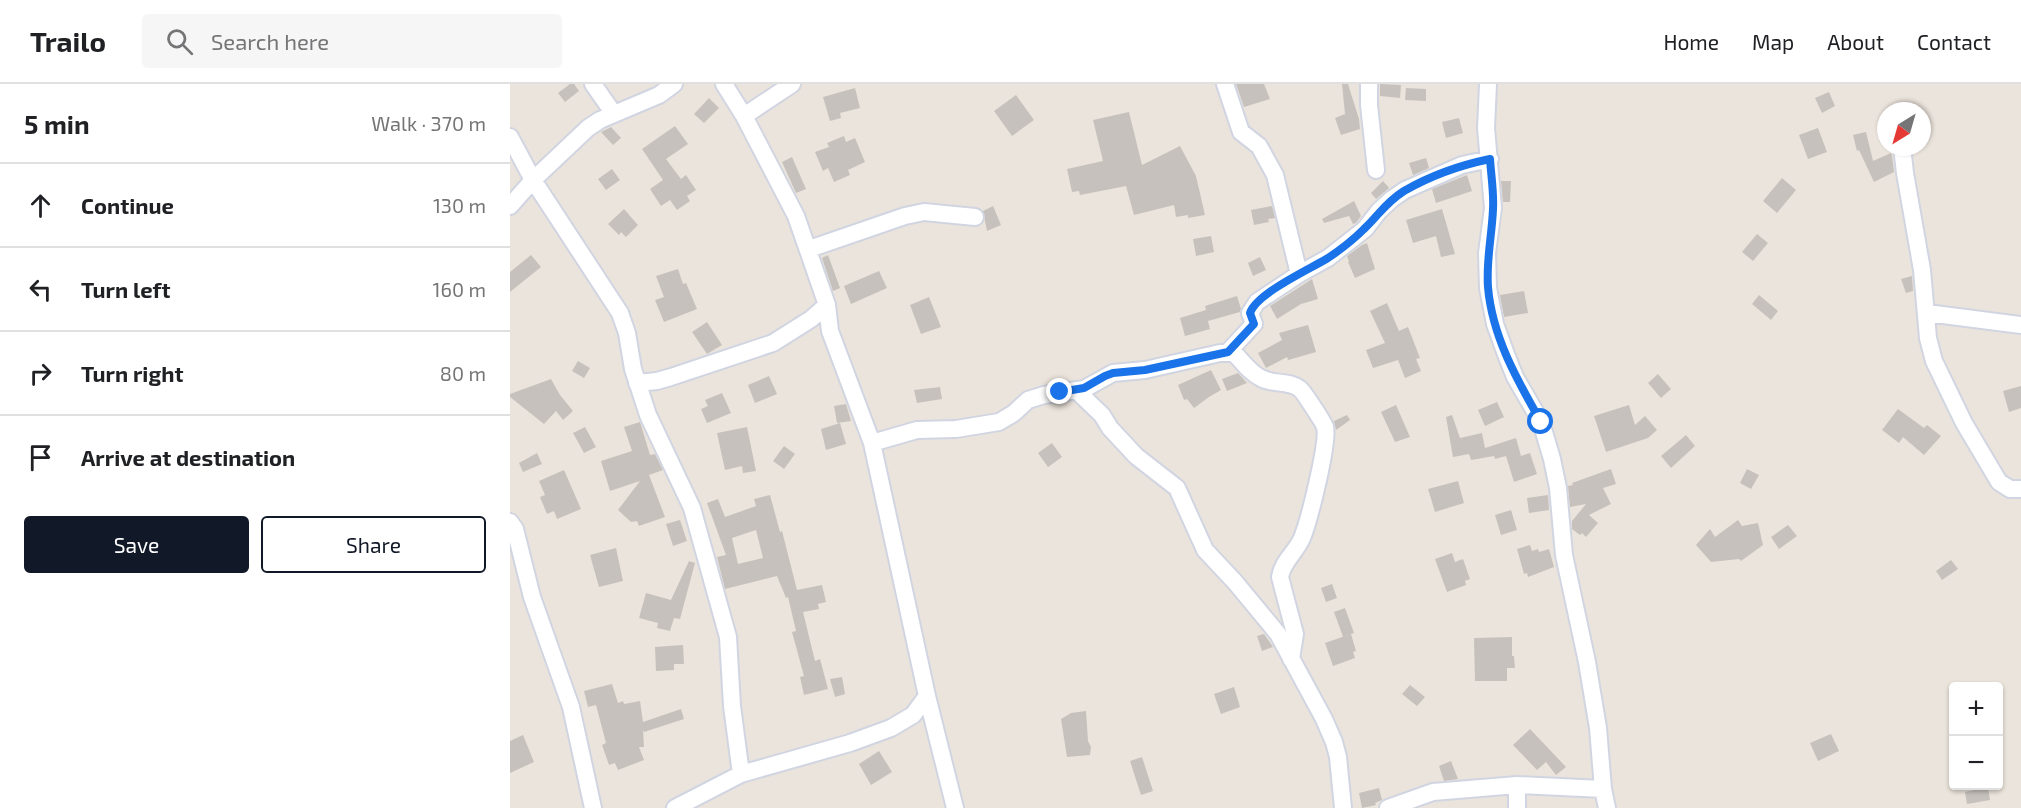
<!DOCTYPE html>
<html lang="en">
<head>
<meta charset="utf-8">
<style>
  :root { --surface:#fff; --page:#f6f6f6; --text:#202124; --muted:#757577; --line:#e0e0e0; --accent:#111827 }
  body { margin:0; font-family:"Exo 2",sans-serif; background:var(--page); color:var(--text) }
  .controls { position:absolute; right:18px; bottom:18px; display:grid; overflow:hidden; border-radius:6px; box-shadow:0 2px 4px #0004 }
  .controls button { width:54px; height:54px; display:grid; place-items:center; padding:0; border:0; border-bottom:2px solid var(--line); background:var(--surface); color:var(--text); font:30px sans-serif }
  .compass { position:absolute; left:1367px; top:18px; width:54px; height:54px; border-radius:50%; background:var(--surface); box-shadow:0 2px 4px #0004; rotate:217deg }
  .stop { position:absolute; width:18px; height:18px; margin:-14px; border:4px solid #1a73e8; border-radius:50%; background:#fff }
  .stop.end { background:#1a73e8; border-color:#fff; box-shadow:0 2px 6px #0008 }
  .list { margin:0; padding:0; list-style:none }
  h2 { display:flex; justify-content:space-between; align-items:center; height:78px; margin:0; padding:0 24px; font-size:26px }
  h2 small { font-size:20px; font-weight:400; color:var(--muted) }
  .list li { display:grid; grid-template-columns:39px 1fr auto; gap:18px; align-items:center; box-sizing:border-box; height:84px; padding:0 24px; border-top:2px solid var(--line) }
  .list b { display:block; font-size:22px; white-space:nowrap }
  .list em { font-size:20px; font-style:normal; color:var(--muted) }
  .actions { display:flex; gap:12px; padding:18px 24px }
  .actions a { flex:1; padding:14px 0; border:2px solid var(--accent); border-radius:6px; text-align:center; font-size:21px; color:var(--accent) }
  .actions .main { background:var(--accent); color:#fff }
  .icon { flex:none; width:33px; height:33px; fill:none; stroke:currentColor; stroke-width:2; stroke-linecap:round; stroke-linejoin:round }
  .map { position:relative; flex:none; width:1511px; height:724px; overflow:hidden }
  header { display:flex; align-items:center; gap:36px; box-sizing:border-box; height:84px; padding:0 30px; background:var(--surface); border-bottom:2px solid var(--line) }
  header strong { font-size:28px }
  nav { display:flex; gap:33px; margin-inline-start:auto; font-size:21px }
  .search { width:420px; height:54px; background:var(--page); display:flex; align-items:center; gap:15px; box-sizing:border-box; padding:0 21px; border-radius:6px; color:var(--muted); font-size:22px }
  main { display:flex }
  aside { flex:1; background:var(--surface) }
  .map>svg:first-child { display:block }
  .building { fill:#c6c1bc; fill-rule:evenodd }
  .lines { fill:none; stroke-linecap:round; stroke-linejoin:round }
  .minor-casing { stroke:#d1d5e1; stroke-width:20 }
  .minor { stroke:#fff; stroke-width:16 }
  .route { stroke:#1a73e8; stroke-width:8 }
</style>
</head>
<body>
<header>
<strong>Trailo</strong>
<div class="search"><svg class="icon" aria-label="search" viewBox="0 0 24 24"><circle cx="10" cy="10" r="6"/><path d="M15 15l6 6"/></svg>Search here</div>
<nav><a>Home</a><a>Map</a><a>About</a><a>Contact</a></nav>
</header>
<main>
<aside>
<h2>5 min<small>Walk · 370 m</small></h2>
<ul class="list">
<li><svg class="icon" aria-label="ahead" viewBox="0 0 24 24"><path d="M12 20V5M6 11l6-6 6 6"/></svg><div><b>Continue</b></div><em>130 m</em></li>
<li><svg class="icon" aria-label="left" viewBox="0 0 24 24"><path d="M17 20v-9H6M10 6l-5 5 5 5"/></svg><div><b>Turn left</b></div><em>160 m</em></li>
<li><svg class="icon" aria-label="right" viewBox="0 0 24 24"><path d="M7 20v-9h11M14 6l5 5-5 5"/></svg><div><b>Turn right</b></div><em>80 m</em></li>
<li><svg class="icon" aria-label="arrive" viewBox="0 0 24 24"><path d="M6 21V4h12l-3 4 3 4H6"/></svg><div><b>Arrive at destination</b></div></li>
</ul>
<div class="actions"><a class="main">Save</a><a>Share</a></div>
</aside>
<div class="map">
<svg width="1511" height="724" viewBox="0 0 1511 724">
  <rect width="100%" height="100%" fill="#ebe4dc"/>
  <!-- building -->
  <path class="building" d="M60,0H64L69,7L55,18L48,9Z
    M726,0H754L760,15L734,23Z
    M832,0H838L849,35L850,45L831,51L825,34L835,30Z
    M870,0L891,1L890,14L870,12Z
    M345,4L350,24L330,29L331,34L320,37L313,13Z
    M896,4L916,5V17L895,16Z
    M1319,8L1325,22L1312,29L1305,14Z
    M506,11L524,36L502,52L484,27Z
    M199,14L209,24L194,39L184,30Z
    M619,28L632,81L670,62L686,92L695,131L678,134V131L666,133L664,121L624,131L616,102L570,111L569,107L562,108L557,85L593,77L583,36Z
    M949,34L953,49L936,54L932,38Z
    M165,42L178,60L156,75L171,95L176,91L186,106L177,112L180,117L167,126L160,116L151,122L140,105L153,96L132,65Z
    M101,43L111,54L103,61L91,48Z
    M1308,44L1317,68L1298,75L1289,51Z
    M1356,48L1363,77L1381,69L1382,72L1384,88L1364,98L1349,66L1347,67L1343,51Z
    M334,52L336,58L345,54L355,78L338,86L340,91L324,98L318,84L313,87L305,68L319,63L317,59Z
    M282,73L296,105L286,109L272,78Z
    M916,74L919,84L903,91L899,79Z
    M102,85L110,96L96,106L88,95Z
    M957,91L962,107L926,119L922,105Z
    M1272,94L1286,106L1267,129L1253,117Z
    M873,97L879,104L866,115L861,109Z
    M991,97H1001L1000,118H993Z
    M844,117L851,132L846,139L843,140L839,132L814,139L812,135Z
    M483,122L491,141L477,147L473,127Z
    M762,122L765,134L758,135L759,138L744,141L741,126Z
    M114,125L128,141L116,153L111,148L109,151L98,140Z
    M932,125L945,170L931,173L926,152L903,159L896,136Z
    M1247,150L1258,159L1243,177L1232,168Z
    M701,152L704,168L686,172L683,155Z
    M857,159L865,185L845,194L838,178H839L837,172L852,161Z
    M21,171L31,183L0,208V188Z
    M318,171L330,204L323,207L312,174Z
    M750,173L756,186L743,192L738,179Z
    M168,185L173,200L176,199L187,225L154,238L145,216L154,213L146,192Z
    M369,187L377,204L341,220L334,202Z
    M1402,192L1403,207L1396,209L1391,195Z
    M802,195L808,215L791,220L767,235L760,222Z
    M1014,207L1018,229L994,233L990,211Z
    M1249,211L1268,227L1261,236L1242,220Z
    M727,212L731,225L730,228L698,237L700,245L675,252L670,234L696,226L695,222Z
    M419,213L431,243L411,250L400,221Z
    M877,219L889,247L898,243L910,274L906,275L911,287L895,294L888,276L863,284L856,266L875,259L860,227Z
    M197,238L212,261L197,270L182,248Z
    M798,241L806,268L778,276L777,273L756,284L748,269L772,256L769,249Z
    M68,277L80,284L74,294L62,287Z
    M701,286L711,306L699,313L684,324L677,315L674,316L668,301Z
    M728,289L737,299L717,307L712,295Z
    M1148,290L1161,305L1151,314L1138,299Z
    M259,292L267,310L245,319L238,301Z
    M41,295L50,311L63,327L53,336L46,327L34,340L0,313V310Z
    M1511,302V324L1499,328L1493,307Z
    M430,303L432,315L407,319L404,306Z
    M212,309L221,329L197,339L191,325L198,322L195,316Z
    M987,318L994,333L975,342L968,326Z
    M336,320L341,337L327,339L324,322Z
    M886,321L900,353L885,358L871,328Z
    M1119,321L1125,341L1135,332L1147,346L1138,354L1096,368L1084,332Z
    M1388,325L1414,344L1417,341L1431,352L1414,371L1393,353L1389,359L1372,346Z
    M837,331L840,336L826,346L824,337Z
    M942,331L950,354L972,349L975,364L1006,354L1011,372L1020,369L1027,390L1004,398L996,372L985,375L984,372L961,376L959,370L943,373L936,333Z
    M130,338L140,371L145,370L153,386L139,391L155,433L129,442L127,437L121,438L108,426L130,397L100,407L91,377L122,367L114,343Z
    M330,339L336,360L316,366L311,345Z
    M75,343L86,363L74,369L63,349Z
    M237,343L246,387L233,389L232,382L215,386L207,349Z
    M1176,351L1185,362L1161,384L1151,372Z
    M542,359L552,373L538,383L528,369Z
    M274,362L285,370L274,385L263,377Z
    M27,369L32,380L13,388L9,379Z
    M1101,385L1106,400L1093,404L1101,420L1079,431L1088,439L1076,453L1072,449L1070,451L1062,445V437L1076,420L1060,423L1058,402L1063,401L1062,399Z
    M1237,385L1249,391L1241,405L1230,399Z
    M54,386L71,425L47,435L44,427L37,430L30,413L35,411L29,397Z
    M948,397L954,419L925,428L918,405Z
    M260,411L270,448L272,447L287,506L312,501L316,518L308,520L309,525L293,528L305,577L310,575L318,605L294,611L290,593L294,592L282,548L286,547L278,513L276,514L267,492L215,505L207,473L216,471L197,419L208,415L215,433L246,422L244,415ZM246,446L253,474L228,480L222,454Z
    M1038,411L1039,426L1019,429L1017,414Z
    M1001,426L1007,446L991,451L985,431Z
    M170,436L177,457L163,462L156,440Z
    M1228,436L1232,442L1248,439L1253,461L1231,477L1229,475L1201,478L1186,461L1200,445L1205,453Z
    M1278,441L1287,452L1269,465L1261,453Z
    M1020,461L1022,467L1028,465L1029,468L1039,465L1044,483L1018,493L1017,489L1014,490L1007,465Z
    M106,464L113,497L89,503L80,471Z
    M942,469L945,478L953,475L960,495L955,497L956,501L937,508L925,475Z
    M1441,476L1448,485L1432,496L1426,487Z
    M179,477L185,479L170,535L164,534L160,547L147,544L148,539L129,534L136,509L161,516Z
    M822,500L827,514L816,518L811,504Z
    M835,524L844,549L833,553L824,528Z
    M754,550L763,563L752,567L747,552Z
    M841,550L846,567L843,568L845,574L823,582L815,559Z
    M1002,553V572H1004L1005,584H997V597H965L964,554Z
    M173,561L174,580H164V586L146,587L145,563Z
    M332,593L335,610L325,613L320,595Z
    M102,600L108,619L113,617L114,620L130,617L133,638L171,625L174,635L134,648L133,646L134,663H129L134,676L108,686L105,679L99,681L92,661L96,659L86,621L78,623L74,607Z
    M900,601L915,613L907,622L892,610Z
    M724,603L730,623L711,630L704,610Z
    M576,627L578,657L581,663L580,671L557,673L551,635L561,629Z
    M1020,645L1056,683L1046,691L1036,678L1027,686L1003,661Z
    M1321,650L1329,667L1308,677L1300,659Z
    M13,651L24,678L0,689V657Z
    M369,667L382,688L361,701L349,680Z
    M632,673L643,707L631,711L620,677Z
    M941,677L948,695L934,697L929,682Z
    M1478,703L1480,716L1457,720L1455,708Z
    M869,704L872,716L865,719L866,721L852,724L849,709Z"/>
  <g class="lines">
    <defs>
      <path id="minor" d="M83,0L104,30
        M214,0L234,32L286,132L317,221L320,247L362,359L417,612L445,724
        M715,0L731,48L749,62L765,91L789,190
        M859,0V21L866,86
        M978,0L976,44L983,124L977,169L978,204L985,240L997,273L1005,293L1031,338L1042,375L1048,404L1054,471L1077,578L1088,644L1093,705L1097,724
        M234,32L282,0
        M0,53L23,96L110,229L117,249L123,285L138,331L182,424L218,553L222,622L231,690
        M1392,63L1395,89L1412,186L1418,254L1424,277L1454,339L1489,398L1500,405H1511
        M0,122L23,96L78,44L90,36L149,11L164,0
        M299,165L395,132L414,128L465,133
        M1417,229L1511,241
        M718,268L744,240L740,229L747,218L789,190L818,174L855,145L869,127L882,115L895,106L952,81L980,75
        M127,299L147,297L161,293L263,259L301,235L317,221
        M567,307L592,331L600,344L626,372L667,404L695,466L725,498L768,550L814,635L824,658L828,673L833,724
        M362,359L407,346L446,345L489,338L504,329L518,316L534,311L574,305L603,289L635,286L710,269H724C733,278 740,289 751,294C763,301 779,296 790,305C793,307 814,339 815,343C819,358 799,437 792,454C786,468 772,478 770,493L785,550L781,575
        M0,438L5,445L22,513L61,623L83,724
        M1007,701V724
        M165,724L231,690L340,659L381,644L403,631L417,612
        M878,724L923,708L1007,701L1093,705"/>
    </defs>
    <!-- minor casing -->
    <use href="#minor" class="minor-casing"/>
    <!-- minor -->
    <use href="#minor" class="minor"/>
  </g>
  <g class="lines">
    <!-- route -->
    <path class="route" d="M550,308L574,304L595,292L603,289L635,286L718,268L744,240L740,229C747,209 800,185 818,174C830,166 844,155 854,145C869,131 875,119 894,107C920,92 951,81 980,75C981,91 984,108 983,125C982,151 976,176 978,203C982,252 1007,296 1031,338"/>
  </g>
</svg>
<div class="controls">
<button>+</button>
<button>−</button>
</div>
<svg class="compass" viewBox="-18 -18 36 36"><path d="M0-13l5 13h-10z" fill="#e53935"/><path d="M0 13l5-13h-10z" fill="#757577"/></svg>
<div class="stop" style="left:1031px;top:338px"></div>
<div class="stop end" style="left:550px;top:308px"></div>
</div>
</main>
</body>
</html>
